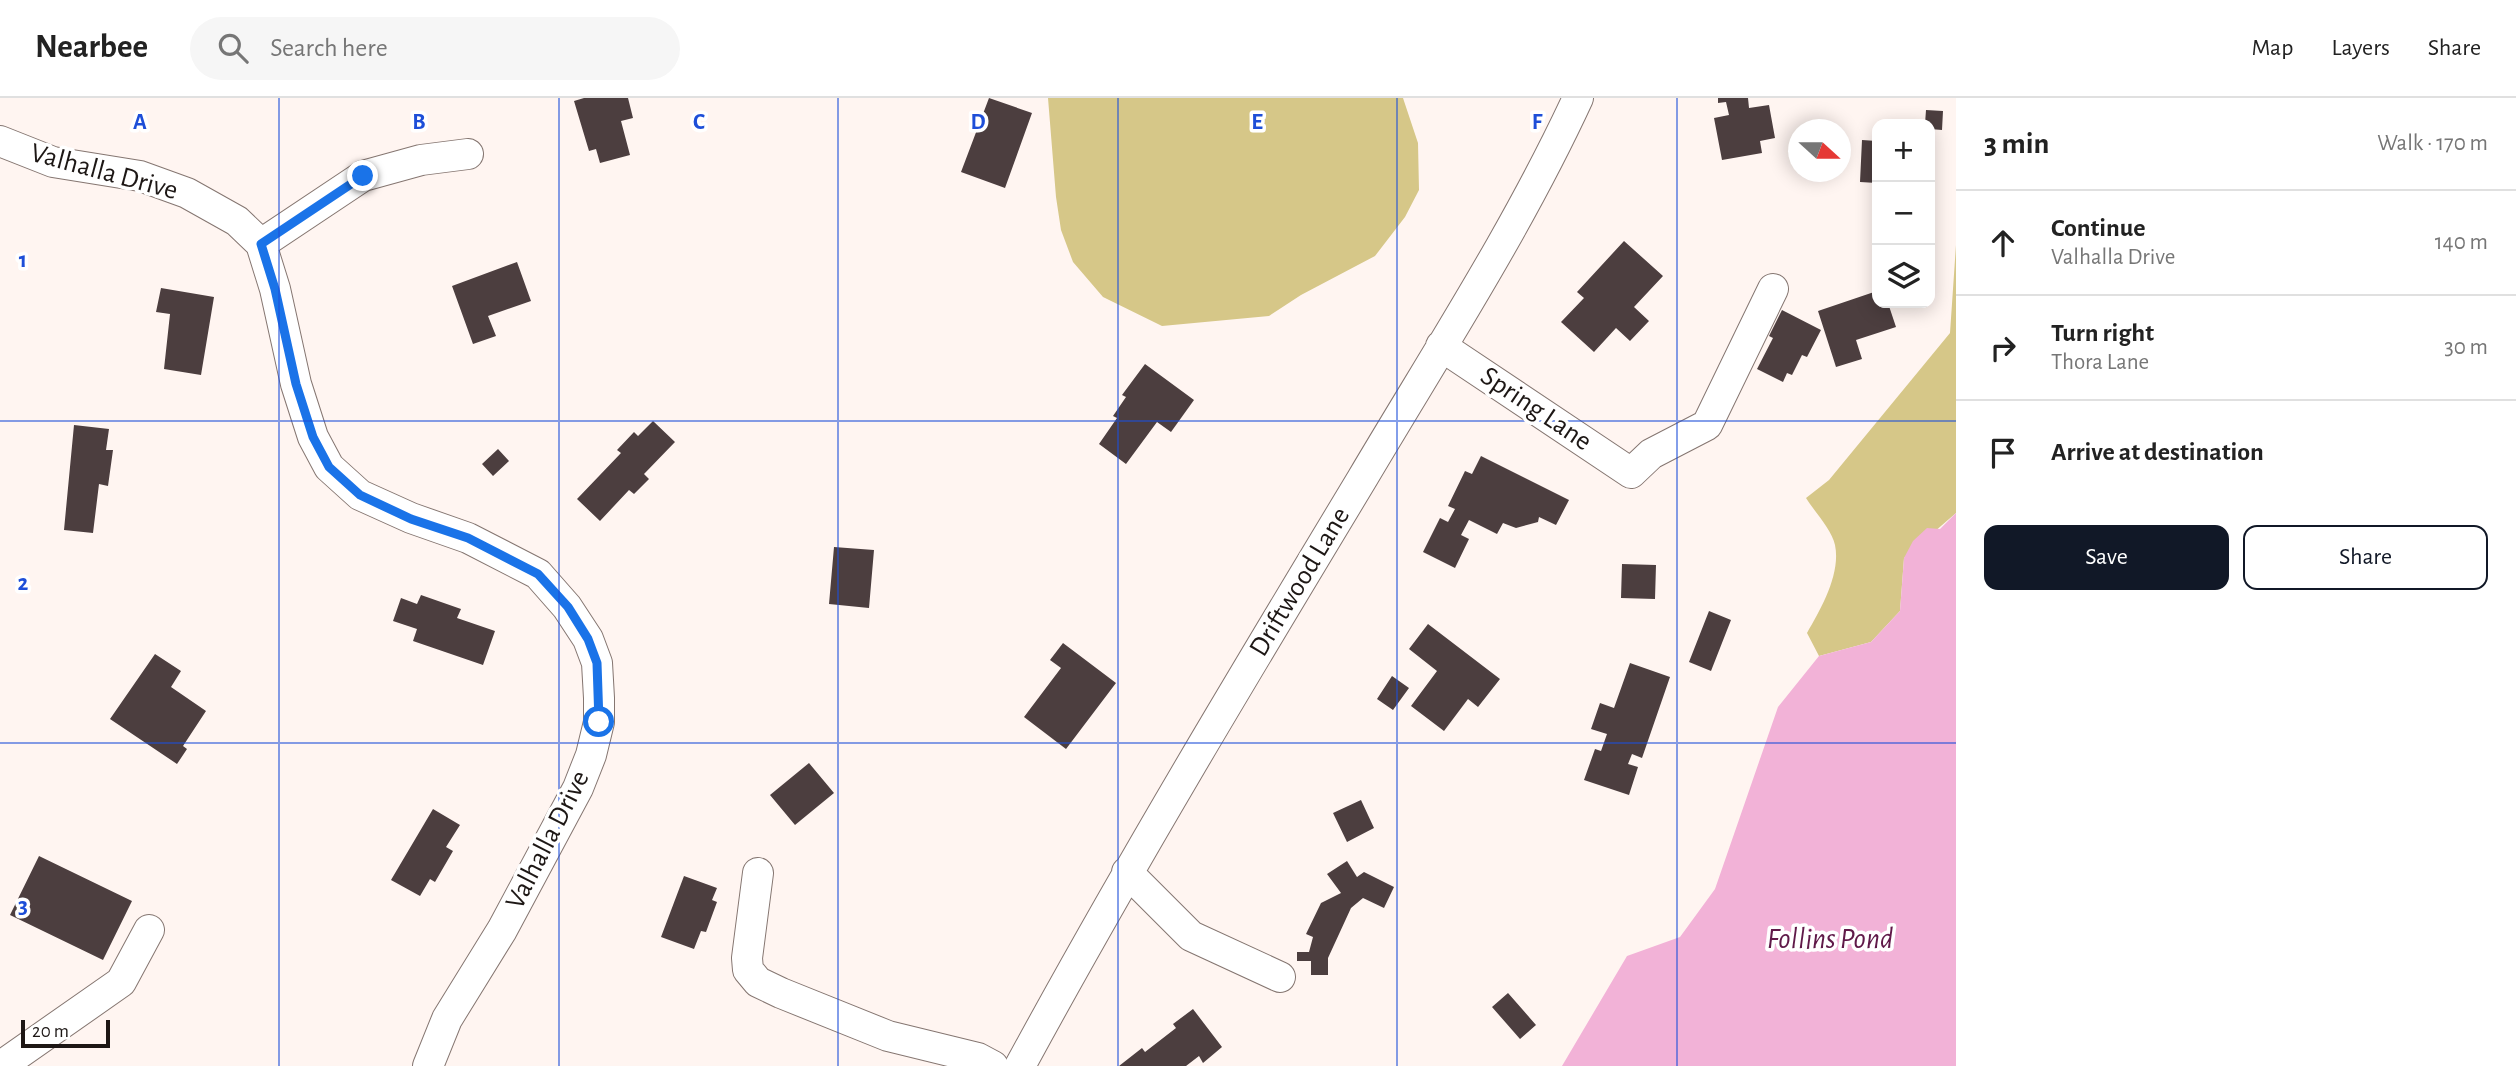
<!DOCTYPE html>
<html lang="en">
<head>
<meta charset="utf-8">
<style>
  :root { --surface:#fff; --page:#f6f6f6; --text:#222; --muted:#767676; --line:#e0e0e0; --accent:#111827 }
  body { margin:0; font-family:"Alegreya Sans",sans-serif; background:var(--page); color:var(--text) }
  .controls { position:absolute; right:21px; top:21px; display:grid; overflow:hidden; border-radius:14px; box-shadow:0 4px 18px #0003 }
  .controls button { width:63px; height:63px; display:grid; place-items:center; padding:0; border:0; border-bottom:2px solid var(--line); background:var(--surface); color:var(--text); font:35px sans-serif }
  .compass { position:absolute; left:1788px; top:21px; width:63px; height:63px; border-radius:50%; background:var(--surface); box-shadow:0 4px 18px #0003; rotate:111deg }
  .scale { position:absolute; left:21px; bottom:18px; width:89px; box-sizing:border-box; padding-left:7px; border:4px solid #1d1715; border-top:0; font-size:19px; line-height:24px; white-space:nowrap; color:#1d1715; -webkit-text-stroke:5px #fff; paint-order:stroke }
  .stop { position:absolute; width:21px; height:21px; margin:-16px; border:5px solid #1a73e8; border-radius:50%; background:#fff }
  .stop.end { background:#1a73e8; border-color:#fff; box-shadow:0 2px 7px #0008 }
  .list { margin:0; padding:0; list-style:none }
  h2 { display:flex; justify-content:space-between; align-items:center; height:91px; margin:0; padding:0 28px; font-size:30px }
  h2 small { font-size:23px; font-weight:400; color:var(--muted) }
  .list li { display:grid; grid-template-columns:46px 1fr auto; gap:21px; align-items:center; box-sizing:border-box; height:105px; padding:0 28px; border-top:2px solid var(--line) }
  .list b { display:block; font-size:26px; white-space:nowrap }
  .list p { margin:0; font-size:23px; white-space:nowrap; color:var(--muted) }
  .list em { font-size:23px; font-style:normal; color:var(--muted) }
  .actions { display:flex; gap:14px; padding:21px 28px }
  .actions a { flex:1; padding:16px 0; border:2px solid var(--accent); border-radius:14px; text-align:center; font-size:24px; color:var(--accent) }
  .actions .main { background:var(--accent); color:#fff }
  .icon { flex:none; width:38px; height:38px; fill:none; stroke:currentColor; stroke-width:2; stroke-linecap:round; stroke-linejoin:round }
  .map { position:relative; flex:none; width:1956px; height:968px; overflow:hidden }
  header { display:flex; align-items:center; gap:42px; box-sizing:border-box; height:98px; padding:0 35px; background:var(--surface); border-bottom:2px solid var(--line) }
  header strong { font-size:33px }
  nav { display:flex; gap:38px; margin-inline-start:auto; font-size:24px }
  .search { width:490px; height:63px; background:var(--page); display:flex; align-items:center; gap:18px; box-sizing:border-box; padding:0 24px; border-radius:38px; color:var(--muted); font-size:26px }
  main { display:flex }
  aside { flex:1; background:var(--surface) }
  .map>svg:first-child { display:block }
  .green { fill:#d6c788 }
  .water { fill:#f2b2d7 }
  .building { fill:#4c3e3f }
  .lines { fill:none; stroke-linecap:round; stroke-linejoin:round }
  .minor-casing { stroke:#857671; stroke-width:32 }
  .minor { stroke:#fff; stroke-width:30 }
  .route { stroke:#1a73e8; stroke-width:9 }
  .grid { fill:none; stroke:#1d4ed8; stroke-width:2; stroke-opacity:0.55 }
  .labels { text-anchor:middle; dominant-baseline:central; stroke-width:7; stroke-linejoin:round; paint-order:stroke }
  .street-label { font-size:28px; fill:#1d1715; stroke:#fff }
  .water-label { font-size:30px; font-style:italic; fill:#601949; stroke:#fff }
  .grid-label { font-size:23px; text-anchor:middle; font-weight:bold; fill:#1d4ed8; stroke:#fff; stroke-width:7; stroke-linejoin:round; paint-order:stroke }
</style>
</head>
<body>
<header>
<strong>Nearbee</strong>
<div class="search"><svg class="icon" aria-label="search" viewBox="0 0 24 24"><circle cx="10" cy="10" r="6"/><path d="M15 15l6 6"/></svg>Search here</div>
<nav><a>Map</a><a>Layers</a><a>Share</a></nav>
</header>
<main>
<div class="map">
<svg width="1956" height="968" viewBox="0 0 1956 968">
  <rect width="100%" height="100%" fill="#fff5f1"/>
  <!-- green -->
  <path class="green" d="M1048,0H1403L1418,45L1419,92L1405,119L1375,158L1301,197L1269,218L1162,228L1103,199L1073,164L1061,132L1056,99Z
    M1956,147V415L1904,460L1900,513L1871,544L1819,558L1807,535C1821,511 1841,476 1835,447C1832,432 1814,413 1806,400L1829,382L1950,235Z"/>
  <!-- water -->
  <path class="water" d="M1956,415V968H1562L1627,858L1680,839L1715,791L1778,609L1819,558L1871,544L1900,513L1904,460L1913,443L1927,430L1940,431Z"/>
  <!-- building -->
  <path class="building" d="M584,0H628L633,20L621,23L630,57L600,65L596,51L589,53L574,3Z
    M989,0L1032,15L1005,90L961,74Z
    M1718,0H1748L1749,10L1769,7L1775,40L1760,43L1762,55L1722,62L1714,20L1729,17L1726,4L1718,5Z
    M1926,12L1943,13L1942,32L1930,31V26H1925Z
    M1862,42L1877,43V85L1860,84Z
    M1624,143L1663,178L1634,209L1649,223L1630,243L1616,230L1594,254L1561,224L1584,200L1577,194Z
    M517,164L531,203L488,218L496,238L473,246L452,188Z
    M161,190L214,199L201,277L164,271L170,216L156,214Z
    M1877,193V205H1888L1896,229L1856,242L1862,261L1836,269L1818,213Z
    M1782,212L1821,232L1807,259L1802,257L1792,277L1787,275L1783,284L1757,271L1773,240L1769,238Z
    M1145,266L1194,302L1171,334L1157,324L1126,366L1099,346L1117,320L1113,318L1126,299L1122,297Z
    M653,323L675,344L644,376L649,381L634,396L629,392L600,423L577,401L621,355L617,352L634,334L638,338Z
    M74,327L109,331L106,352H113L108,388L99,386L93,435L64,432Z
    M498,351L509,363L493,378L482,366Z
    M1481,358L1569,402L1556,427L1539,419L1538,424L1516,430L1503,425L1497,436L1469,422L1461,437L1469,441L1455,470L1423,454L1440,420L1448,424L1455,411L1448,408L1465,373L1472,376Z
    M834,449L874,452L869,510L829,506Z
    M1622,466L1656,467L1655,501L1621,500Z
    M421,497L461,511L457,520L495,533L483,567L413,543L417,531L393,523L401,500L417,506Z
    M1709,513L1731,522L1711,573L1689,564Z
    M1428,526L1500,581L1478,609L1468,601L1444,633L1411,608L1437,573L1409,551Z
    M1063,545L1116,585L1066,651L1024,619L1061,570L1050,562Z
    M155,556L181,573L171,589L206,613L183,648L187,651L177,666L110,621Z
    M1630,565L1670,579L1642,660L1632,656L1628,666L1638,669L1629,697L1584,682L1595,651L1601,653L1607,636L1591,631L1600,605L1614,610Z
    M1392,578L1409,590L1393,612L1377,601Z
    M809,665L834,695L795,727L770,697Z
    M1361,702L1374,730L1347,744L1333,715Z
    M433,711L460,727L446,749L453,753L435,784L430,781L420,798L391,782Z
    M39,758L132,803L103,862L10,817Z
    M1347,763L1357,779L1364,774L1394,789L1384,810L1363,800L1351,810L1328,860V877H1311V863H1297V854H1309L1313,839L1306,836L1321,805L1341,795L1327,776Z
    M684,778L717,790L712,802L717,804L706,834L701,833L694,851L661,839Z
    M1508,895L1536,927L1520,941L1492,909Z
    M1193,911L1222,949L1203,965L1199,958L1186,968H1119L1142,950L1145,954L1176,930L1173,926Z"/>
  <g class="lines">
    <defs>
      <path id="minor" d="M0,43L53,64L140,78L187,95L237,123L261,146L275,191L296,286L313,339L329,369L360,397L411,420L468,440L538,476L567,509L588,541L597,565L599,600V624L591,657L578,690L502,832L447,921L428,968
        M261,146L363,78L421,62L468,56
        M1441,248L1631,375L1651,356L1707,327L1773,191
        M1127,774L1191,838L1280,879
        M758,775L747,860L748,872L758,884L781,895L888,938L978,960L993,968
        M1,968L121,884L149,832
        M1020,968C1128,769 1245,575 1362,381C1436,256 1517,132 1578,0"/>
    </defs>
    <!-- minor casing -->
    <use href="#minor" class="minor-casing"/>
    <!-- minor -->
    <use href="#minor" class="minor"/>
  </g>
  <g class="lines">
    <!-- route -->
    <path class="route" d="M363,78L261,146L275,191L296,286L313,339L329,369L360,397L411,421L468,440L538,476L568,509L588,541L597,565L599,624"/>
  </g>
  <!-- grid -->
  <path class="grid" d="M279,0V968M559,0V968M838,0V968M1118,0V968M1397,0V968M1677,0V968M0,323H1956M0,645H1956"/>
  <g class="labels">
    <!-- street labels -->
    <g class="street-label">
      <text transform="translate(104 74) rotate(15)">Valhalla Drive</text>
      <text transform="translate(1536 311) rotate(34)">Spring Lane</text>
      <text transform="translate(1300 484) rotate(-59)">Driftwood Lane</text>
      <text transform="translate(548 742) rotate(-63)">Valhalla Drive</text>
    </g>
    <!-- water labels -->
    <g class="water-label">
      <text x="1830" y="841">Follins Pond</text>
    </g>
  </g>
  <g class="grid-label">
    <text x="140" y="31">A</text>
    <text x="419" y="31">B</text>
    <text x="699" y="31">C</text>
    <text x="978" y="31">D</text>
    <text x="1257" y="31">E</text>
    <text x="1537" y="31">F</text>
    <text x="23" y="169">1</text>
    <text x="23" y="492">2</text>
    <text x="23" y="815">3</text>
  </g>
</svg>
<div class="controls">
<button>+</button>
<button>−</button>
<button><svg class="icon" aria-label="layers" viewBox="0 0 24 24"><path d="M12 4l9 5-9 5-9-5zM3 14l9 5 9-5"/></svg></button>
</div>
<svg class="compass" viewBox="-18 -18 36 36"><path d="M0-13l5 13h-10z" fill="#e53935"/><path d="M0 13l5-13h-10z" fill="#767676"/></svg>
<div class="scale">20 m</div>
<div class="stop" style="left:599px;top:624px"></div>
<div class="stop end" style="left:363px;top:78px"></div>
</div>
<aside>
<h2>3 min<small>Walk · 170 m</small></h2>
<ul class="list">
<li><svg class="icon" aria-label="ahead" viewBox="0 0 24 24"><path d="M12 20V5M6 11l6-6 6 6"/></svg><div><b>Continue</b><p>Valhalla Drive</p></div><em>140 m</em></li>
<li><svg class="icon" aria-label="right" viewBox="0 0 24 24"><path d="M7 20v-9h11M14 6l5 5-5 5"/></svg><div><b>Turn right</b><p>Thora Lane</p></div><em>30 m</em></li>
<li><svg class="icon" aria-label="arrive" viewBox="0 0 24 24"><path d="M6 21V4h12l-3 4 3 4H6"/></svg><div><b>Arrive at destination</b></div></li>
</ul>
<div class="actions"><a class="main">Save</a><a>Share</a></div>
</aside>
</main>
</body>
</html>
